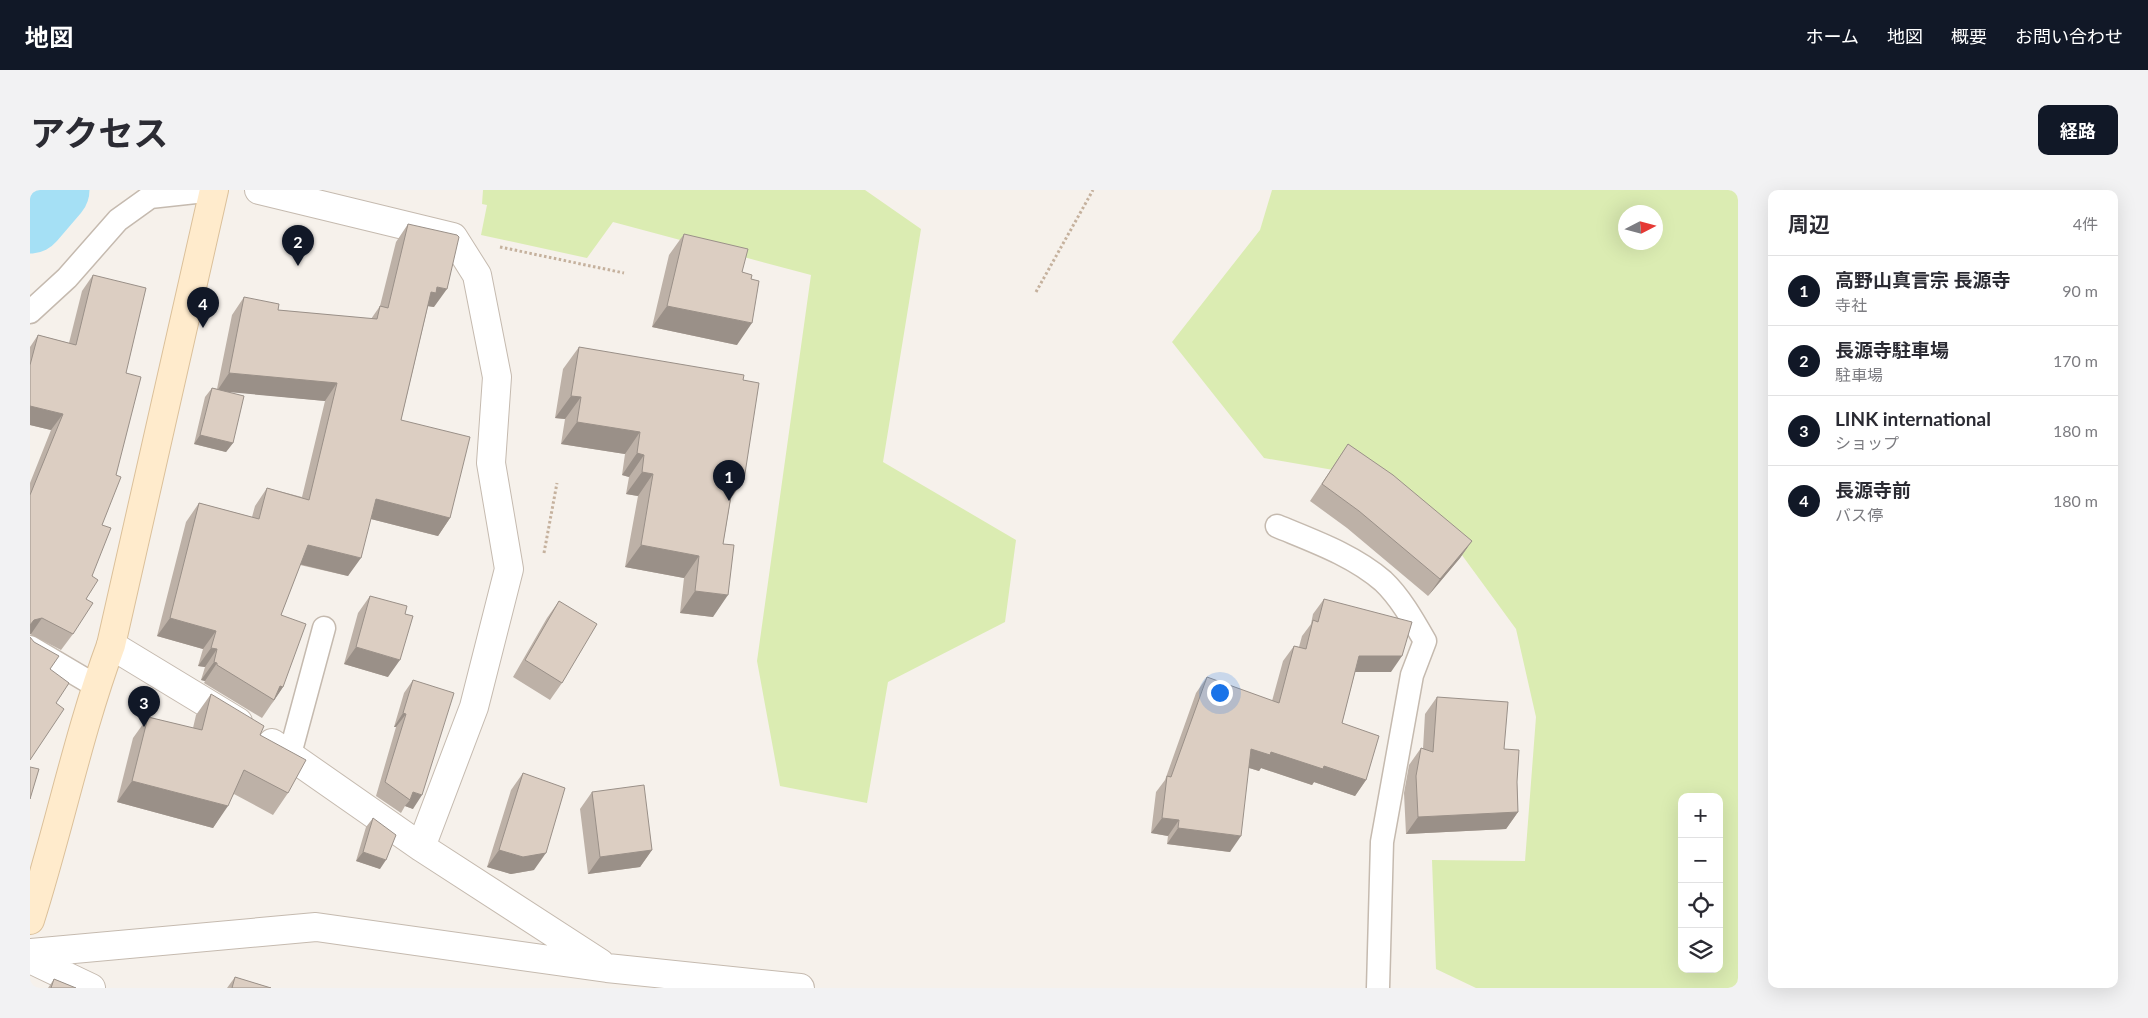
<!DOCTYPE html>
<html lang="ja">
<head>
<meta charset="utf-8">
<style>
  :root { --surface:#fff; --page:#f2f2f3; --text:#2b2b33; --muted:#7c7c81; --line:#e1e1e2; --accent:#111827 }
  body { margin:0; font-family:Lato,"Noto Sans JP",sans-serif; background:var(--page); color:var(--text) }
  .controls { position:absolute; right:15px; bottom:15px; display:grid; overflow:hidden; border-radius:10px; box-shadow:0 5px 20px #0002 }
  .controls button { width:45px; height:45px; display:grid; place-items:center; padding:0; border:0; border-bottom:1px solid var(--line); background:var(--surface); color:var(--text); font:25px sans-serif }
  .compass { position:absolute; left:1588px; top:15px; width:45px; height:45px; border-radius:50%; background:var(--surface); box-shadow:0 5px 20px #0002; rotate:84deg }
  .you { position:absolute; left:1189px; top:502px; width:18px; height:18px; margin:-12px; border:4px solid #fff; border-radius:50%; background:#1a73e8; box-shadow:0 0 0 8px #1a73e833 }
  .badge { display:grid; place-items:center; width:32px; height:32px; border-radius:50%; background:var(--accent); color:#fff; font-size:16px; font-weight:700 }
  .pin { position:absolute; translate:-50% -41px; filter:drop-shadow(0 1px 2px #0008) }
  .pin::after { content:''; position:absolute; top:26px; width:18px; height:15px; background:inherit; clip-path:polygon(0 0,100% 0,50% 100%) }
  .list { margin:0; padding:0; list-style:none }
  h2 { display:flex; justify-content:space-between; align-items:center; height:65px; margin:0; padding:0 20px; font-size:21px }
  h2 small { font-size:16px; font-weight:400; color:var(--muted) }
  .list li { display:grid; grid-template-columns:32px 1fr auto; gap:15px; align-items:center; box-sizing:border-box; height:70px; padding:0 20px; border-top:1px solid var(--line) }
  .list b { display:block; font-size:19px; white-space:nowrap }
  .list p { margin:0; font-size:16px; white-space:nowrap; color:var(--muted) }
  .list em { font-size:16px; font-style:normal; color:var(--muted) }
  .icon { flex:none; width:28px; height:28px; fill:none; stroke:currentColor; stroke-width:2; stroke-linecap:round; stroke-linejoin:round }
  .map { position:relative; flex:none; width:1708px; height:798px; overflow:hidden; border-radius:10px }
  header { display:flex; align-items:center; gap:30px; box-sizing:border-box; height:70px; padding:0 25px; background:var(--accent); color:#fff }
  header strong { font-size:24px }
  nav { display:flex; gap:28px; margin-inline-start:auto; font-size:18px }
  .intro { display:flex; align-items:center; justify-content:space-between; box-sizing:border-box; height:120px; padding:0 30px }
  h1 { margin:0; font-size:35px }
  .button { padding:12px 22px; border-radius:10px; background:var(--accent); color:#fff; font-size:18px; font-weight:700 }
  main { display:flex; gap:30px; padding:0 30px }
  aside { flex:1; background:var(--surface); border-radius:10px; box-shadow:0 5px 20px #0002 }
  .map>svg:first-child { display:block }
  .green { fill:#dbecb2; fill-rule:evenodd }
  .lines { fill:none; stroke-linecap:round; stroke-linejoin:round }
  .stream { stroke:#a5e0f5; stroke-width:12 }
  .river { stroke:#a5e0f5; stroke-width:71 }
  .lane-casing { stroke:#c5baaf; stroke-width:25 }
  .street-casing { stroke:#c5baaf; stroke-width:30 }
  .secondary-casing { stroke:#dbc09a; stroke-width:30 }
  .path { stroke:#c5b19d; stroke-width:3; stroke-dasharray:2.5 2.5; stroke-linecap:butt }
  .lane { stroke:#fff; stroke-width:22 }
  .street { stroke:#fff; stroke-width:28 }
  .secondary { stroke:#ffebcc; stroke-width:28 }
  .wall { fill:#bdb1a7 }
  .shaded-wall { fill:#9a9088 }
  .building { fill:#dccec2; stroke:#9a9088 }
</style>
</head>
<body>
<header>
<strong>地図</strong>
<nav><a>ホーム</a><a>地図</a><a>概要</a><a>お問い合わせ</a></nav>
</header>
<div class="intro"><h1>アクセス</h1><a class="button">経路</a></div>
<main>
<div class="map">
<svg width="1708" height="798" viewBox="0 0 1708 798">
  <rect width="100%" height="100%" fill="#f6f1eb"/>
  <!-- green -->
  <path class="green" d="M453,0H835L891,39L853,272L986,350L975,432L858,492L837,613L750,596L727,471L781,85L583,32L557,68L451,45L457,15L452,14Z
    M1242,0H1708V798H1446L1406,779L1402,670L1495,671L1506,527L1486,439L1418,346L1338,286L1234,268L1142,152L1230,40ZM1596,22H1626V52H1596ZM1652,607H1689V779H1652Z"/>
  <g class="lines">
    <!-- stream -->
    <path class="stream" d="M0,6L14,13"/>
    <!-- river -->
    <path class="river" d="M0,28L24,0"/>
    <defs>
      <path id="lane" d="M0,122L37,88L88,30L120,7L184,0
        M1247,336C1283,351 1323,365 1353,391C1370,407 1383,430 1395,451L1382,485L1352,652L1348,798
        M0,457L66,496
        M260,564L294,438"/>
      <path id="street" d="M229,0L423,47L447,85L467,187L461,273L479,379L444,517L391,657
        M81,455L208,532
        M242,553L391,657L570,773
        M0,763L286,737L577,778L770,798
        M0,769L61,798"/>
      <path id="secondary" d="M0,730C29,639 48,544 81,455L184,0"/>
    </defs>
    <!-- lane casing -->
    <use href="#lane" class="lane-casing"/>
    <!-- street casing -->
    <use href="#street" class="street-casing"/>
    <!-- secondary casing -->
    <use href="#secondary" class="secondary-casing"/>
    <!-- path -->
    <path class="path" d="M470,57L594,83
      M1006,102L1063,0
      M514,363L527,293"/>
    <!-- lane -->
    <use href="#lane" class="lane"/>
    <!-- street -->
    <use href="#street" class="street"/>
    <!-- secondary -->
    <use href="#secondary" class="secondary"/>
  </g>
  <!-- wall -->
  <path class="wall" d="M378,34L404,117L398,116L371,230L420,328L408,346L341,329L318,386L270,375L251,425L253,497L232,528L174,493L175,491L171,490L175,477L168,476L173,459L127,446L156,332L169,313L222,327L225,316L237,298L272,307L295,211L195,201L203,253L196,262L164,254L175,207L182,198L187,199L202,125L214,107L248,120L341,129L350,116L366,52Z
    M654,44L712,82L707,155L622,137L639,65Z
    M63,85L96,183L72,335L62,386L56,409L43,444L31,460L0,444V293L21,240L0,235V157L8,145L39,153L52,101Z
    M549,157L713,190L714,290L701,308L693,354L683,427L650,423L654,388L595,377L608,306L596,304L599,287L592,285L595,264L531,254L535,229L525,228L533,179Z
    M1318,254L1442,351L1430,368L1398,406L1317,338L1280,311Z
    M340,406L358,487L314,474L328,423Z
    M1294,409L1361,482H1325L1312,533L1336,590L1325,606L1284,592L1282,595L1231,578L1229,581L1219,578L1200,662L1137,654L1138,646L1121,643L1126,602L1135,590L1166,503L1177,487L1242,511L1253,471L1264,456L1269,457L1272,446L1281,434L1283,424Z
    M529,411L532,493L520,510L483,487L517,428Z
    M383,490V619L375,616L371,623L346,606L366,537H364L374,503Z
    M181,504L230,545L258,603L243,625L204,604L183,638L87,612L103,548L118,527L163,538L166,525Z
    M1407,507L1474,559L1487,592L1488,622L1476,639L1376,644L1374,603L1379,575L1391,558L1393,559L1395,524Z
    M493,583L504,680L481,684L457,677L481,600Z
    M562,602L622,660L610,677L558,684L550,619Z
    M343,628L350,679L326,671L336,637Z
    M205,787L241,798H197Z
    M24,789L46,798H18Z"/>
  <!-- shaded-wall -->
  <path class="shaded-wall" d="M407,97L417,99L404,117L397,116L401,102Z
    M637,116L722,133L707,155L622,137Z
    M199,183L307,193L295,211L187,201Z
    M541,206L551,207L535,229L525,228Z
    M0,216L33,224L21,240L0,235Z
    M547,232L610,242L595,264L531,254Z
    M170,245L203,253L196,262L164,254Z
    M607,263L614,265L599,287L592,285Z
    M612,282L623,284L608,306L596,304Z
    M704,288L714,290L698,312Z
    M346,309L420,328L408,346L333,327Z
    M1442,351L1430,368L1398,406L1410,389Z
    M278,355L331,368L318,386L265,373Z
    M611,355L669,366L654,388L595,377Z
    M665,401L698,405L683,427L650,423Z
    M12,428L1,444H0V434L4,430Z
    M140,428L186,441L173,459L127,446Z
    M326,457L370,470L358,487L314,474Z
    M181,458L187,459L175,477L168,476Z
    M1329,466H1372L1361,482H1318Z
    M184,472L187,473L175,491L171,490Z
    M250,496L253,497L241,515L244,510Z
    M373,523L376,524L366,537H364Z
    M1221,559L1241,562L1294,576L1336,590L1325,606L1284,592L1282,595L1231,578L1229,581L1210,575Z
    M102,591L198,616L183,638L87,612Z
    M383,602L392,605L383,619L375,616L380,610Z
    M1488,622L1476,639L1376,644L1388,627Z
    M1132,628L1149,630L1138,646L1121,643Z
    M1148,638L1211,646L1200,662L1137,654Z
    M469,660L516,663L504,680L481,684L457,677Z
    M622,660L610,677L558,684L570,667Z
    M333,662L356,670L350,679L326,671Z"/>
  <!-- building -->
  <path class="building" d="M378,34L427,45L429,47L417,99L407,97L406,103L401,102L371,230L440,247L420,328L346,309L331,368L278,355L251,425L276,434L253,497L250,496L244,510L187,475V473L184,472L187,459L181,458L186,441L140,428L169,313L229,329L237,298L279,310L307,193L199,183L214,107L249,114L248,120L347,129L350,116L358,118Z
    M654,44L718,59L712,82L722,85L721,89L729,91L722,133L637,116Z
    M63,85L116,98L96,183L111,187L86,285L91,287L72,335L81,338L62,386L68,390L56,409L63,413L43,444L12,428L4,430L0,435V305L33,224L0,216V175L8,145L46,155Z
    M549,157L714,185L713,190L729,193L714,290L704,288L693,354L704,355L698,405L665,401L669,366L611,355L623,284L612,282L614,265L607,263L610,242L547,232L551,207L541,206Z
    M182,198L214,206L203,253L170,245Z
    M1318,254L1363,285L1442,351L1410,389L1329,321L1292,294Z
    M340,406L377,416L375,424L383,426L370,470L326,457Z
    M1294,409L1382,432L1372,466H1329L1312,533L1349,546L1336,590L1294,576L1293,579L1241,562L1240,565L1221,559L1211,646L1148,638L1149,630L1132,628L1137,586L1141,587L1177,487L1249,513L1264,456L1276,459L1283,430L1288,432Z
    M529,411L567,434L532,493L495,470Z
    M0,447L4,452L29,466L20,479L39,493L26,513L34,519L0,570Z
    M383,490L424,503L392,605L383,602L380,610L355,592L376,524L373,523Z
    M181,504L234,536L230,545L276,570L258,603L214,580L198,616L102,591L118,527L172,540Z
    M1407,507L1478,512L1474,559L1489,560L1487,592L1488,622L1388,627L1386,586L1391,558L1403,562Z
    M0,577L9,579L0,609Z
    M493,583L535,598L516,663L493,667L469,660Z
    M614,595L622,660L570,667L562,602Z
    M343,628L366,645L356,670L333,662Z
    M205,787L241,798H202Z
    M24,789L46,798H21Z"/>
</svg>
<div class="controls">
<button>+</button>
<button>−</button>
<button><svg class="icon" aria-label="locate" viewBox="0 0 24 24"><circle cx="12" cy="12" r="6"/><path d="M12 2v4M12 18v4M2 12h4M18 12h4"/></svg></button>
<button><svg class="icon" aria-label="layers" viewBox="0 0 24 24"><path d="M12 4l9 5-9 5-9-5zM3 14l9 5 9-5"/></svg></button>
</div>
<svg class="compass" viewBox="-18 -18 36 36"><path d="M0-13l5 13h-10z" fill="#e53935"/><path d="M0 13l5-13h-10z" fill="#7c7c81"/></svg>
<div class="you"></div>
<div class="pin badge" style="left:699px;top:311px">1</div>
<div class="pin badge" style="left:268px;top:76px">2</div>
<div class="pin badge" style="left:114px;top:537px">3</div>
<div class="pin badge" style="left:173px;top:138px">4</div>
</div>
<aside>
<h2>周辺<small>4件</small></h2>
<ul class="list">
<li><span class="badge">1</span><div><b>高野山真言宗 長源寺</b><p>寺社</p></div><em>90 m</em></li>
<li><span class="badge">2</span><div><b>長源寺駐車場</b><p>駐車場</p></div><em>170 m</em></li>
<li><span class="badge">3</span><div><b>LINK international</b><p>ショップ</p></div><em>180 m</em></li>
<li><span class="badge">4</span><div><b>長源寺前</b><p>バス停</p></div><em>180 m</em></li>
</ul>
</aside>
</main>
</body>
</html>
